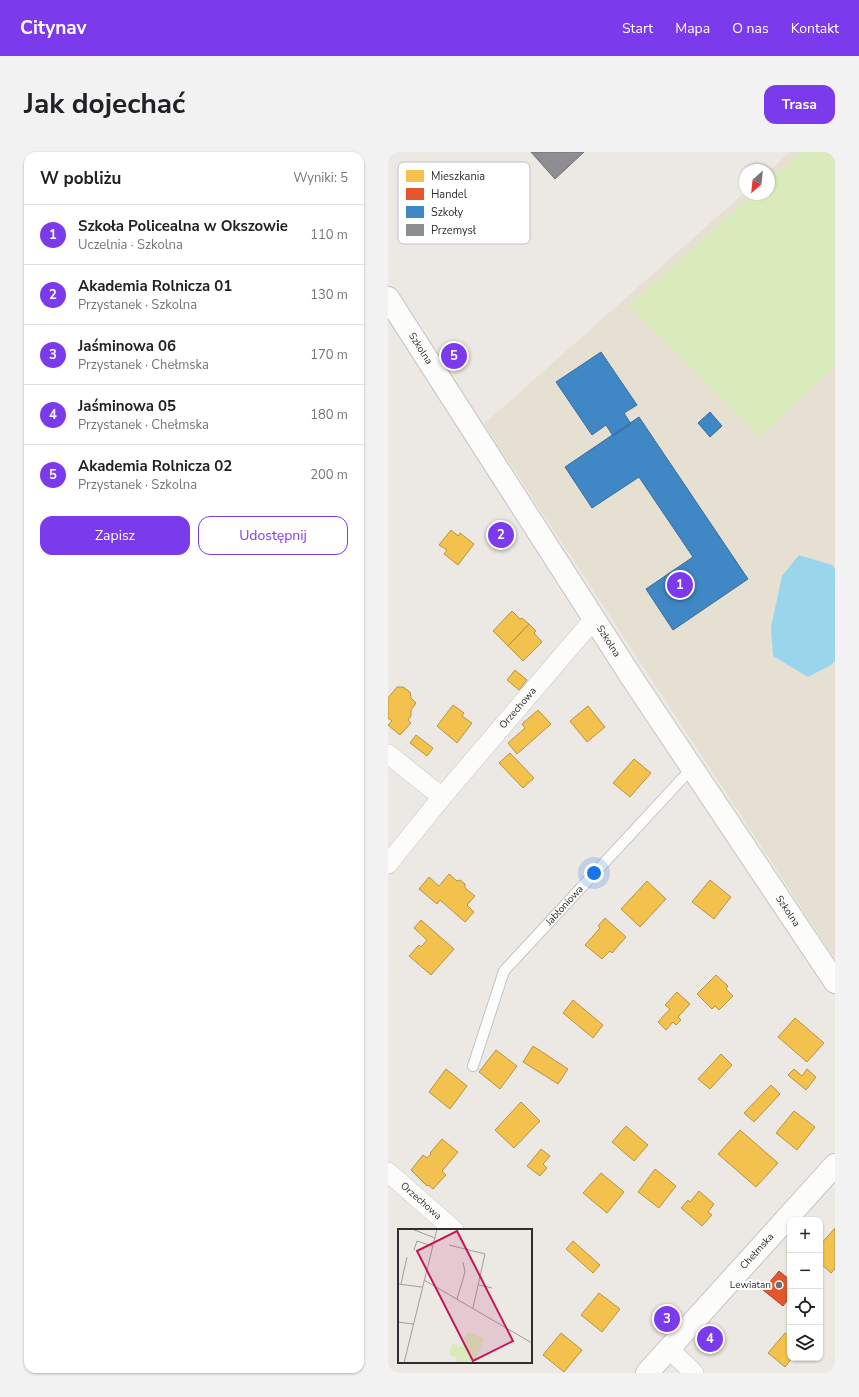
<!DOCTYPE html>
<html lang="pl">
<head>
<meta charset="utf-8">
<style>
  :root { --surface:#fff; --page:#f2f2f2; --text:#202124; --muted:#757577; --line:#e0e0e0; --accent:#7c3aed }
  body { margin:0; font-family:"Nunito Sans",sans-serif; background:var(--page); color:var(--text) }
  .controls { position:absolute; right:12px; bottom:12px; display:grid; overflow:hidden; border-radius:8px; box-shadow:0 1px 3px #0004 }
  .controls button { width:36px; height:36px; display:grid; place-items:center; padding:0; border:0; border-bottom:1px solid var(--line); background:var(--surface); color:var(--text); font:20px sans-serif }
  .compass { position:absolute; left:351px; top:12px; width:36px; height:36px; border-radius:50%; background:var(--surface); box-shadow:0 1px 3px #0004; rotate:207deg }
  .you { position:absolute; left:206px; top:721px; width:14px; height:14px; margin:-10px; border:3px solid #fff; border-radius:50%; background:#1a73e8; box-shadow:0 0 0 6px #1a73e833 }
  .badge { display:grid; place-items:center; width:26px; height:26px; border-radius:50%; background:var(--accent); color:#fff; font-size:13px; font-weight:700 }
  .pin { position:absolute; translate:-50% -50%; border:2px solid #fff; box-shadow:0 1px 4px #0006 }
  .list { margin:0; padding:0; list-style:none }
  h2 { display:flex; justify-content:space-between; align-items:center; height:52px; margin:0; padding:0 16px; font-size:17px }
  h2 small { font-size:13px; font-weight:400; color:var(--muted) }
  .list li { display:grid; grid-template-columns:26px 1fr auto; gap:12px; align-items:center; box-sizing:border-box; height:60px; padding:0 16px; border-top:1px solid var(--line) }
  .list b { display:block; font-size:15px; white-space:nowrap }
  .list p { margin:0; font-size:13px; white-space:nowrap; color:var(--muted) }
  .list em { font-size:13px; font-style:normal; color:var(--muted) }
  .actions { display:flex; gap:8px; padding:12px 16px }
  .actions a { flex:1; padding:9px 0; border:1px solid var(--accent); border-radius:12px; text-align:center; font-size:14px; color:var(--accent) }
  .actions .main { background:var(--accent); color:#fff }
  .icon { flex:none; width:22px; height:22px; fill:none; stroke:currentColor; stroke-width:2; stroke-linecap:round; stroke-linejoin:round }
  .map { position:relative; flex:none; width:447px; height:1221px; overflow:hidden; border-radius:12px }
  header { display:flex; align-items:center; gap:24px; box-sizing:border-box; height:56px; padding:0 20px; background:var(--accent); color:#fff }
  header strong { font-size:19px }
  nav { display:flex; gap:22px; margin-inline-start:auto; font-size:14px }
  .intro { display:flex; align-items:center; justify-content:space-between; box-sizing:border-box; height:96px; padding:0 24px }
  h1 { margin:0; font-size:28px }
  .button { padding:10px 18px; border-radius:12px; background:var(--accent); color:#fff; font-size:14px; font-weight:700 }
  main { display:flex; gap:24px; padding:0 24px }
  aside { flex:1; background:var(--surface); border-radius:12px; box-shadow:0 1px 3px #0004 }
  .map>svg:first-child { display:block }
  .education { fill:#e6e0d3 }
  .pitch { fill:#d9eabb }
  .water { fill:#99d6ec }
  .homes { fill:#f2c14e; stroke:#b79544 }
  .shops { fill:#e4572e; stroke:#ad4b2e }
  .schools { fill:#3f88c5; stroke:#3a6d98 }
  .industry { fill:#8d8d92; stroke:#707074 }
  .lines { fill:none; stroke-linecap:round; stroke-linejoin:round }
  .service-casing { stroke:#c5c4c5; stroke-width:12 }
  .minor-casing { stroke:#c5c4c5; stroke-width:20 }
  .tertiary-casing { stroke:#c5c4c5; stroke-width:24 }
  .secondary-casing { stroke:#c5c4c5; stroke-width:24 }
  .service { stroke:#fcfcfb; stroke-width:10 }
  .minor { stroke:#fcfcfb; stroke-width:19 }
  .tertiary { stroke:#fcfcfb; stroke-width:22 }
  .secondary { stroke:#fcfcfb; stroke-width:22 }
  .poi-dot { fill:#706f6e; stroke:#fff; stroke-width:1.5 }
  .labels { text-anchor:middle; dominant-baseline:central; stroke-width:4; stroke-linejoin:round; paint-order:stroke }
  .street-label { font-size:10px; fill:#2e2e2e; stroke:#fff }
  .poi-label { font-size:10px; fill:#2e2e2e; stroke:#fff; text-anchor:end }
  .inset-road { fill:none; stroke:#a09e9b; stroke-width:1 }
  .view { fill:#c2185b; fill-opacity:0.15; stroke:#c2185b; stroke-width:2 }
  .inset-edge { fill:none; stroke:#2e2e2e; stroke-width:2 }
  .key { fill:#fff; stroke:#c0c0c0; stroke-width:1 }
  .key-label { font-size:11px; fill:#2e2e2e }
</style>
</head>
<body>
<header>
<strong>Citynav</strong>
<nav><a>Start</a><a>Mapa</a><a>O nas</a><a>Kontakt</a></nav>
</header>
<div class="intro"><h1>Jak dojechać</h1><a class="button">Trasa</a></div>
<main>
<aside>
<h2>W pobliżu<small>Wyniki: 5</small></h2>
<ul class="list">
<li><span class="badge">1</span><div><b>Szkoła Policealna w Okszowie</b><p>Uczelnia · Szkolna</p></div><em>110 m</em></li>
<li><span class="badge">2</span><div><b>Akademia Rolnicza 01</b><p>Przystanek · Szkolna</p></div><em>130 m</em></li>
<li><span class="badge">3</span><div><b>Jaśminowa 06</b><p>Przystanek · Chełmska</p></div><em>170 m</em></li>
<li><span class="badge">4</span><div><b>Jaśminowa 05</b><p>Przystanek · Chełmska</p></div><em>180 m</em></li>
<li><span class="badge">5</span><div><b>Akademia Rolnicza 02</b><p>Przystanek · Szkolna</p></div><em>200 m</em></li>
</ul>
<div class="actions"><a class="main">Zapisz</a><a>Udostępnij</a></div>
</aside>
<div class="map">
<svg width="447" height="1221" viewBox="0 0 447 1221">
  <rect width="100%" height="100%" fill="#ece8e4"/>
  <!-- education -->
  <path class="education" d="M402,0H447V807L96,272L357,40V42H381V19Z"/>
  <!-- pitch -->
  <path class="pitch" d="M413,0H447V214L372,284L240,154L366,42H381V29Z"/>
  <!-- water -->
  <path class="water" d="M411,403L444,413L447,417V509L443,513L420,525L385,504L383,475L394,424Z"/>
  <!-- homes -->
  <path class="homes" d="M63,378L70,384L72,381L86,392L70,413L56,402L59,398L51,393Z
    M124,459L132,467L134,466L141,472L120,494L105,479Z
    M141,472L148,479L146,481L154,490L135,509L120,494Z
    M127,518L139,528L131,538L119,528Z
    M9,535H15L22,540L23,546L28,551L23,558V564L20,568L23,571L12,583L0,573L4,569L0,566V546Z
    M65,553L76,561L74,564L84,571L69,591L49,574Z
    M200,554L217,575L199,590L182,569Z
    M150,558L163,572L129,602L120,591L137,576L134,572Z
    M28,583L45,596L39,604L22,591Z
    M122,601L146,626L135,636L111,611Z
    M246,607L263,621L242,645L225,631Z
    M61,722L69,729L72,728L77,732V736L87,744L79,753L86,760L77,770L52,748L49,752L31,737L41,725L51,734Z
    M322,728L343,745L326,767L304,750Z
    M259,729L278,747L252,775L233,757Z
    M217,766L238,785L224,801L222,799L214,807L197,793L212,776L210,774Z
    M33,768L66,797L43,823L21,804L31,793L33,795L39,788L26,776Z
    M328,823L340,834L338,837L345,844L331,858L327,854L324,857L309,842Z
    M289,840L302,852L290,865L293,868L288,873L285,870L278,878L270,870L282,857L277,853Z
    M185,848L215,873L205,886L175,861Z
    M407,866L436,891L419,910L390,885Z
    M145,894L180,917L170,932L135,910Z
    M108,898L129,914L112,937L91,920Z
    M333,902L344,913L322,937L310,927Z
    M58,917L79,934L62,957L41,940Z
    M406,917L414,924L419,917L428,925L418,938L400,923Z
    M383,933L392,942L366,970L356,961Z
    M133,950L152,969L126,996L107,978Z
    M406,959L427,975L409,998L388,981Z
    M238,974L260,993L246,1009L224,990Z
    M352,978L390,1011L368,1035L330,1002Z
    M54,987L70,1000L54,1019L58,1023L45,1037L40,1033L39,1034L23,1018L35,1003L39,1006L43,1002L42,1001Z
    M153,997L162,1004L155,1012L159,1016L152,1024L139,1014Z
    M267,1017L288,1034L271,1056L250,1040Z
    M213,1021L236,1040L219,1061L195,1041Z
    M311,1039L326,1052L320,1060L324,1063L314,1074L293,1056L300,1048L302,1050Z
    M447,1076V1117L443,1121L432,1111V1093Z
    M185,1089L212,1113L205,1121L178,1097Z
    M211,1141L232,1157L214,1180L193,1163Z
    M173,1181L194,1198L176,1220L155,1203Z
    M397,1181L402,1184V1206H404L397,1215L380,1201Z"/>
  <!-- shops -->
  <path class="shops" d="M391,1119L402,1128V1145L395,1154L375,1138Z"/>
  <!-- schools -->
  <path class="schools" d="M213,200L249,253L236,261L243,272L225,284L218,273L204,283L168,230Z
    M322,260L334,274L322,285L310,271Z
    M251,265L360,427L285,478L258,437L305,405L251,325L204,356L177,315Z"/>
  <!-- industry -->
  <path class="industry" d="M143,0H196L167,27Z"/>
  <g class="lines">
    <defs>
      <g id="service">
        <path id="s1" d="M85,914L116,819L305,615"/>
      </g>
      <g id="minor">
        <path d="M0,602L54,645"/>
        <path id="s2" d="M0,712L54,645L206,467"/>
        <path id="s3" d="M0,1020L66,1078"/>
        <path d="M281,1197L306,1221"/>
      </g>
      <g id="tertiary">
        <path id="s4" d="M0,146L244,526L447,830"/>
      </g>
      <g id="secondary">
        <path id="s5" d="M259,1221L447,1013"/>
      </g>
    </defs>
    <!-- service casing -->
    <use href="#service" class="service-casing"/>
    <!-- minor casing -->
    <use href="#minor" class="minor-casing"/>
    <!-- tertiary casing -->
    <use href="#tertiary" class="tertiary-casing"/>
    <!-- secondary casing -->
    <use href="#secondary" class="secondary-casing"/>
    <!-- service -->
    <use href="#service" class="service"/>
    <!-- minor -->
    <use href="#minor" class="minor"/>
    <!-- tertiary -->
    <use href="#tertiary" class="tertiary"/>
    <!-- secondary -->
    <use href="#secondary" class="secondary"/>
  </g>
  <!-- markers -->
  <circle class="poi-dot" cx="391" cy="1133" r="4"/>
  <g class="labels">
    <!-- street labels -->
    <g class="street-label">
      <text stroke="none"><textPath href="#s4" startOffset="60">Szkolna</textPath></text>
      <text stroke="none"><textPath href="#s4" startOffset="408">Szkolna</textPath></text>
      <text stroke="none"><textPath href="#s2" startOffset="203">Orzechowa</textPath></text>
      <text stroke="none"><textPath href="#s1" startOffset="189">Jabłoniowa</textPath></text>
      <text stroke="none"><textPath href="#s4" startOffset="732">Szkolna</textPath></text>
      <text stroke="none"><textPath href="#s3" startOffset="44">Orzechowa</textPath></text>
      <text stroke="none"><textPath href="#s5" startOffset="164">Chełmska</textPath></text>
    </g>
    <!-- poi labels -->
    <g class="poi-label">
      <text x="383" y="1133">Lewiatan</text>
    </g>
  </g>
  <!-- overview -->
  <g transform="translate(10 1077)">
    <rect width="134" height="134" fill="#ece8e4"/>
    <path d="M69,103L86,109L76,134H57L59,129L51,126L54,114L63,118Z" fill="#d9eabb"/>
    <path class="inset-road" d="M14,0L37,9M51,16L87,25L75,79M16,21L19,12L34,17M26,51L134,114M0,55L24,58M3,55L9,28M81,56L94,59M59,70L67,43L65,33M0,93L15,95M6,134L39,0"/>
    <path class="view" d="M59,2L115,112L75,132L19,22Z"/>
    <rect width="134" height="134" class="inset-edge"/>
  </g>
  <!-- legend -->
  <rect x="10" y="10" width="132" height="82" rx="6" class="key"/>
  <rect x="18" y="18" width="18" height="12" fill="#f2c14e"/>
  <rect x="18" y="36" width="18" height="12" fill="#e4572e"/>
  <rect x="18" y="54" width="18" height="12" fill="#3f88c5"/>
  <rect x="18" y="72" width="18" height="12" fill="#8d8d92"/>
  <g class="key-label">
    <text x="43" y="28">Mieszkania</text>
    <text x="43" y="46">Handel</text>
    <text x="43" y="64">Szkoły</text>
    <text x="43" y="82">Przemysł</text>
  </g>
</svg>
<div class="controls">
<button>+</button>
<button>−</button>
<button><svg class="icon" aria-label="locate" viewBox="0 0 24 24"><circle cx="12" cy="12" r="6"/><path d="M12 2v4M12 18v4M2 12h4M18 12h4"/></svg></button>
<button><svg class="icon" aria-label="layers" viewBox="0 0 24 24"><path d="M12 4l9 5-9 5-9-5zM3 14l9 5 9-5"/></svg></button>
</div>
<svg class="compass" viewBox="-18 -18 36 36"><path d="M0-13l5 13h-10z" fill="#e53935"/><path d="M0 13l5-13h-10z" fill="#757577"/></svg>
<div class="you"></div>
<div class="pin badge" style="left:292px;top:433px">1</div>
<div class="pin badge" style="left:113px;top:383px">2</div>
<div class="pin badge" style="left:279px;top:1167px">3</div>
<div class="pin badge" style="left:322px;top:1187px">4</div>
<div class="pin badge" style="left:66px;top:204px">5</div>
</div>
</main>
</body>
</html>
